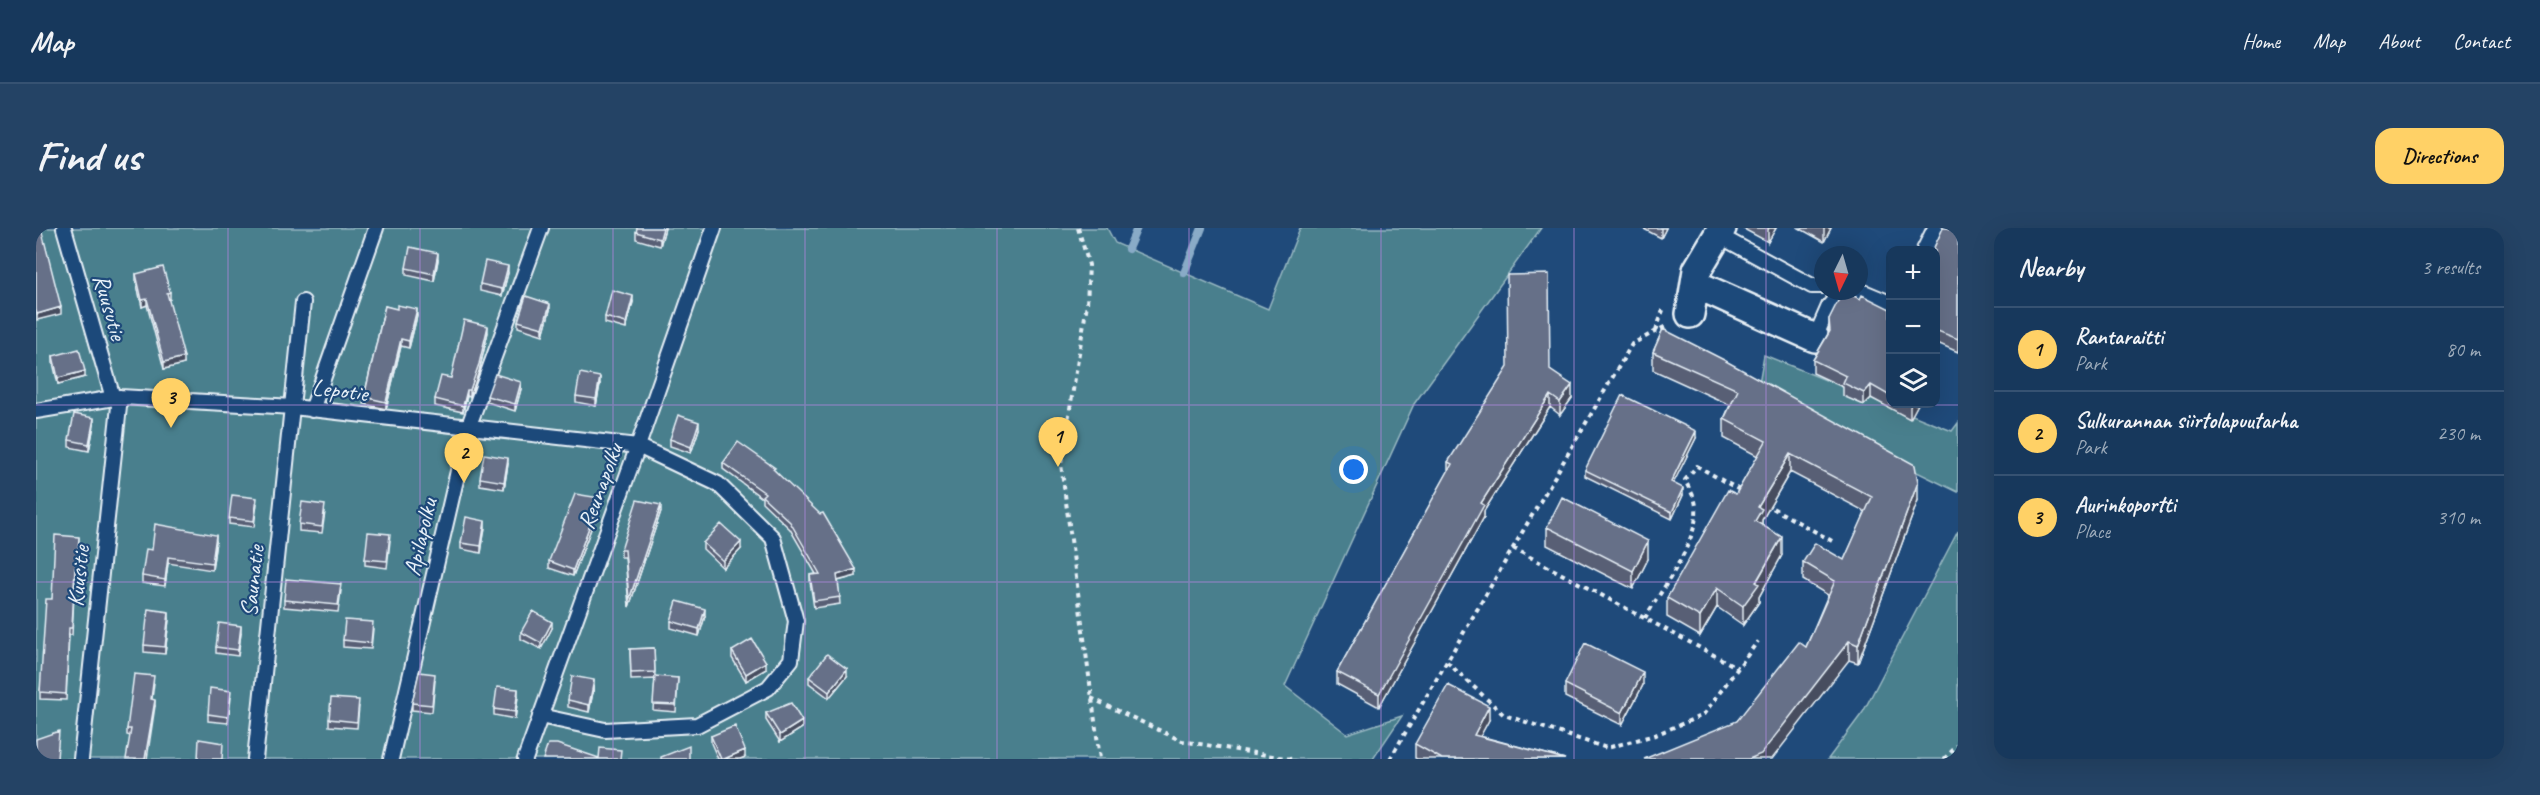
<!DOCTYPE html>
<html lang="en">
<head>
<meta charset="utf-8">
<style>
  :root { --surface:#17385c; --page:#244365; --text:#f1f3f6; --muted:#9eacbb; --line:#365272; --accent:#ffd166 }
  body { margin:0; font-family:Caveat,sans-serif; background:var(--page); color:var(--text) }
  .controls { position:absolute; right:18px; top:18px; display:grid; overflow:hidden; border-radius:12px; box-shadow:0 6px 24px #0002 }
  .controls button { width:54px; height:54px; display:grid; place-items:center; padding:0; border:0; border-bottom:2px solid var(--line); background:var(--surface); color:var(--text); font:30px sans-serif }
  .compass { position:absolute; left:1778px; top:18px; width:54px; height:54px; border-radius:50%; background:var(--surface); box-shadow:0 6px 24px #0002; rotate:185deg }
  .you { position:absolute; left:1318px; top:242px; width:21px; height:21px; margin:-15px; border:4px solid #fff; border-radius:50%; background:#1a73e8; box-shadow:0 0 0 9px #1a73e833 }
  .badge { display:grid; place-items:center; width:39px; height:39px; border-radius:50%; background:var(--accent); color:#111; font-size:20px; font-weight:700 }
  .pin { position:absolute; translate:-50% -50px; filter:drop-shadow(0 2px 3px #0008) }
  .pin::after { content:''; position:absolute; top:32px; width:21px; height:18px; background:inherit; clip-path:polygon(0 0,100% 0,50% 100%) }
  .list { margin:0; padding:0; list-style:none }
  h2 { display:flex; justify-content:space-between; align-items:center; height:78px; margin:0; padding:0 24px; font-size:26px }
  h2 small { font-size:20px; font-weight:400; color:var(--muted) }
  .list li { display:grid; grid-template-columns:39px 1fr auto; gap:18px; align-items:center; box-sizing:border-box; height:84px; padding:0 24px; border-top:2px solid var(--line) }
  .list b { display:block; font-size:22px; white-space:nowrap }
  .list p { margin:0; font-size:20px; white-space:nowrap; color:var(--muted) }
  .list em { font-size:20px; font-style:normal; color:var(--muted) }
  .icon { flex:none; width:33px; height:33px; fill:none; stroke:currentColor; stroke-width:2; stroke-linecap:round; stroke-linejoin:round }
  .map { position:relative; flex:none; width:1922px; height:531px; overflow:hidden; border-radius:18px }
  header { display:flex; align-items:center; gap:36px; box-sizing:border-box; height:84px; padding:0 30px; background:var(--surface); border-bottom:2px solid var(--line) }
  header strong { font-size:28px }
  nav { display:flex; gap:33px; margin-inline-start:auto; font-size:21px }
  .intro { display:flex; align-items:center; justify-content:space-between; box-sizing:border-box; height:144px; padding:0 36px }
  h1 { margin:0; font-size:42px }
  .button { padding:15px 27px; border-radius:18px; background:var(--accent); color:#111; font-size:21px; font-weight:700 }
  main { display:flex; gap:36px; padding:0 36px }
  aside { flex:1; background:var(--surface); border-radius:18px; box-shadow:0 6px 24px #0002 }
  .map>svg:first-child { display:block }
  .green { fill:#497f8d; stroke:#98b8c2; stroke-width:1.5 }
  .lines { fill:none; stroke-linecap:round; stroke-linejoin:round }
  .stream { stroke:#89abc7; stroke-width:8 }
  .lane-casing { stroke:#e8f1f8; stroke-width:18 }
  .street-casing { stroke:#e8f1f8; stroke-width:32 }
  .path { stroke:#e8f1f8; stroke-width:4; stroke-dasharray:4.5 4.5; stroke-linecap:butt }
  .lane { stroke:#1f4a7a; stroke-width:14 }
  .street { stroke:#1f4a7a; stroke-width:27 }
  .wall { fill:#585f75; stroke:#e8f1f8; stroke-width:1.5 }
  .shaded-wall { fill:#474e5f; stroke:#e8f1f8; stroke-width:1.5 }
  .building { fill:#666f88; stroke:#e8f1f8; stroke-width:1.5 }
  .grid { fill:none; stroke:#ac85d9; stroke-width:1.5; stroke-opacity:0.55 }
  .labels { text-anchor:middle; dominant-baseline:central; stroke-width:4.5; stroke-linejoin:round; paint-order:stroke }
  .street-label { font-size:24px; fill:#e8f1f8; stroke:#1f4a7a }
</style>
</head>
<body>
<header>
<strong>Map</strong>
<nav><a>Home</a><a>Map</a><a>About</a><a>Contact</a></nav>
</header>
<div class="intro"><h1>Find us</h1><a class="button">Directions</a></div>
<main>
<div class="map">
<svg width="1922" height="531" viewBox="0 0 1922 531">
  <rect width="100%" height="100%" fill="#1f4a7a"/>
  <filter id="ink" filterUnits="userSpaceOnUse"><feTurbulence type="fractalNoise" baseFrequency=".0167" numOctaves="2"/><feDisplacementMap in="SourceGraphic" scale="12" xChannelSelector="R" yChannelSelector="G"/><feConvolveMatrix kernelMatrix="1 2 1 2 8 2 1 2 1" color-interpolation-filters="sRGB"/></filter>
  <g filter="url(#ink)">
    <!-- green -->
    <path class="green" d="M0,0H1071L1079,15L1232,81L1264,0H1505L1378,176L1249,458L1311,506L1366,488L1337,531H0Z
      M1728,127L1916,203L1922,195V264L1721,166Z
      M1922,303V531H1792L1827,484Z"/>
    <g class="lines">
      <!-- stream -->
      <path class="stream" d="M1092,21L1101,0
        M1148,45L1166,0"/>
      <defs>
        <path id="lane" d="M28,0L77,170
          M1682,7L1776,58H1787
          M1888,22L1899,0
          M1823,62L1854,75
          M1779,110L1793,78L1806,63
          M276,182L340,0
          M0,183L84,169L257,179L602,218L682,256L737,310L760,393L755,432L732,460L661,497L569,502L504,488
          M45,531L84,169
          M219,531L267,74
          M355,531L432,200L505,0
          M489,531L602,218L678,0"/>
        <path id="street" d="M1659,56L1779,110
          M1654,86L1661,42L1686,0"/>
      </defs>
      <!-- lane casing -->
      <use href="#lane" class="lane-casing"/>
      <!-- street casing -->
      <use href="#street" class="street-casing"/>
      <!-- path -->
      <path class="path" d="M1042,0L1053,37L1051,76L1025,236L1064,531
        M1620,103L1627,82
        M1729,276L1798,314
        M1477,320L1702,440
        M1609,390C1625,362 1668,307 1659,273C1657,266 1652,259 1649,252L1661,238L1707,264
        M1411,434L1468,487L1571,520L1619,507L1667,487L1722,413
        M1055,470L1146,513L1255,531
        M1354,531L1596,116L1632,97
        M1908,531L1922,517"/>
      <!-- lane -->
      <use href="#lane" class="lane"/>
      <!-- street -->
      <use href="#street" class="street"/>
    </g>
    <!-- wall -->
    <path class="wall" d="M629,0L624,18L600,11V4Z
      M1606,0H1630L1625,10Z
      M1706,0H1740L1732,14Z
      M1763,0H1795L1788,14Z
      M1922,4V124L1899,114V22Z
      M402,32L398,53L370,47V40Z
      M472,45L466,68L444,63V56Z
      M100,46L134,71L132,72L148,136L128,141L111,77L106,79L100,53Z
      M1824,71L1854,81V176H1882L1874,191L1835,170L1828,177L1807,168V159L1777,145V132L1793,104V91Z
      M597,74L590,101L569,95V89Z
      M349,78L381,88L373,120L365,118L350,181L328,176V169Z
      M514,82L507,107L482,99V93Z
      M1627,101L1882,272L1822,435L1813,432L1701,493L1770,419L1792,367L1767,352V334L1808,332L1830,284L1754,244L1726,292V297L1746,327L1723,369V374L1707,397L1681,379L1664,408L1631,389V370L1700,266L1722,228L1688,210V191L1694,177L1617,142V124Z
      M452,104L443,143L434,169L431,168L427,184L399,178V171L415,150Z
      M17,128L49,149L22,156L17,135Z
      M1514,142L1536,170L1524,187L1514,179L1448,283V289L1343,479L1301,456V444L1412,244V234Z
      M564,156L560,178L540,174V168Z
      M485,161L479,183L451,174V168Z
      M58,197L53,223L33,219V212Z
      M663,201L655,225L634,218V211Z
      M1660,210L1637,255L1647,267L1636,291L1549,248V242Z
      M687,235L739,243L820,348L802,353L804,376L778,380L774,354V347L780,346L754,301L726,274V270L687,241Z
      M472,236L468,261L444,257V250Z
      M221,276L218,299L193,296V290Z
      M564,277L537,348L513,340V333Z
      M625,283L593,379L589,329H585V322Z
      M289,284L286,305L263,303V296Z
      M449,299L445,325L425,321V315Z
      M1511,299L1612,331L1597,361L1511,317Z
      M43,309L41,347H39L36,407H33L30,472L4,471V464L16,371Z
      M180,313L176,342L132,335L129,358L106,355V348L116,322Z
      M354,313L351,340L329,337V331Z
      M667,315L705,321L687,340L667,321Z
      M305,363L302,384L248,379V372Z
      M669,388L663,408L635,400V393Z
      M133,391L129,426L108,424V417Z
      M516,400L505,421L485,411V404Z
      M337,401L335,421L307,419V412Z
      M205,405L202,428L180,425V419Z
      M618,420L619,449L642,450L640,484L617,482L619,451L595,452L594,421Z
      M696,423L730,441L710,453L696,430Z
      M811,448L793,470L773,455V449Z
      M399,453L396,484L376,482V475Z
      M118,455L116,471L119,478L94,508L91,507V501Z
      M1529,456L1607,457L1586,497L1529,469Z
      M558,459L553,484L532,479V472Z
      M482,468L479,491L458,487V481Z
      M195,470L192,495L172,493V486Z
      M323,479L321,500L293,498V491Z
      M730,485L766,500L744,514L730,492Z
      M1453,492L1444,508L1529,531H1381L1379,530V516Z
      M675,508L709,529L704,531H682L675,515Z"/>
    <!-- shaded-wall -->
    <path class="shaded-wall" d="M627,0H629L624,18V11Z
      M1625,0H1630L1625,10Z
      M1733,0H1740L1732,14V2Z
      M1788,0H1795L1788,14Z
      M402,25V32L398,53V46Z
      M472,38V45L466,68V61Z
      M134,64V71L131,72V65Z
      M597,68V74L590,101V95Z
      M111,71V77L106,79V72Z
      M514,76V82L507,107V100Z
      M25,79V86L1,92V86Z
      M381,81V88L373,120V113Z
      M452,98V104L443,143L434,169V162Z
      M365,111V118L350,181V174Z
      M148,129V136L128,141V134Z
      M49,143V149L22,156V150Z
      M564,149V156L560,178V171Z
      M485,154V161L479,183V176Z
      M1536,157V170L1524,187V174Z
      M1835,157V170L1828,177V165Z
      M431,162V168L427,184V178Z
      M1514,167V179L1448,283V289L1343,479V466L1445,275Z
      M1875,176H1882L1874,191V179Z
      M58,190V197L53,223V216Z
      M663,194V201L655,225V219Z
      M1660,203V210L1635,260V254Z
      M1754,226V244L1726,292V299L1719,293L1722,279Z
      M472,230V236L468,261V254Z
      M1882,254V272L1822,435V417Z
      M1647,260V267L1636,291V284Z
      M564,270V277L537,348V342Z
      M625,277V283L593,379V372Z
      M449,293V299L445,325V318Z
      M180,307V313L176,342V335Z
      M1746,309V327L1723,369V374L1707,397V378Z
      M1612,313V331L1597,361V343Z
      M705,314V321L687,340V333Z
      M132,329V335L129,358V352Z
      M820,341V348L801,353V347Z
      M1681,360V379L1664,408V389Z
      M669,381V388L663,408V401Z
      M133,384V391L129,426V419Z
      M516,394V400L505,421V415Z
      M205,398V405L202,428V422Z
      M1813,413V432L1736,531H1713Z
      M730,434V441L710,453V446Z
      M811,441V448L793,470V464Z
      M1607,444V457L1586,497V485Z
      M558,452V459L553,484V477Z
      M482,461V468L479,491V484Z
      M119,472V478L111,531H109Z
      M1453,478V492L1438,520V507Z
      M766,493V500L744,514V507Z
      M709,522V529L704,531H688Z"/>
    <!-- building -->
    <path class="building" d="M0,0H5L25,79L1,86L0,82Z
      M601,0H627L624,11L600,4Z
      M1907,0H1912L1922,4V111L1899,102V22H1897Z
      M374,19L402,25L398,46L370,40Z
      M449,33L472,38L466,61L444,56Z
      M127,39L134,64L131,65L148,129L128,134L111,71L106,72L100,46Z
      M1513,46L1514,142L1536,157L1524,174L1514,167L1445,275L1448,277L1343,466L1301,444L1416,236L1412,234L1472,139L1471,47Z
      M576,62L597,68L590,95L569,89Z
      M1807,63L1824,71L1826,67L1854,81V168L1835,157L1828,165L1807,155L1810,148L1777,132L1794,103L1793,91Z
      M490,68L514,76L507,100L482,93Z
      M361,77L381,81L373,113L365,111L350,174L328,169L349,78L361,81Z
      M428,92L452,98L443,136L434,162H431L427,178L399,171L405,148L415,150Z
      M1627,101L1688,132L1879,237L1882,254L1822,417L1813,413L1725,526L1713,531H1608L1701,493L1763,414L1770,419L1799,353L1767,334L1779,315L1808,332L1836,269L1754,226L1722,279L1726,281L1719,293L1746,309L1720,354L1723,356L1707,378L1681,360L1664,389L1631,370L1692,262L1700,266L1730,213L1688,191L1702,162L1617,124Z
      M43,121L49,143L22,150L17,128Z
      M544,145L564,149L560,171L540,168Z
      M459,146L485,154L479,176L451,168Z
      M1586,167L1660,203L1635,254L1647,260L1636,284L1549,242Z
      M38,186L58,190L53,216L33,212Z
      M642,187L663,194L655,219L634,211Z
      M702,214L739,240L737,241L784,286L787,285L820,341L801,347L804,369L778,373L774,347L784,346L754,294L726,268L729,265L687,235Z
      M448,226L472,230L468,254L444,250Z
      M539,266L564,270L537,342L513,333Z
      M196,267L221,270L218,293L193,290Z
      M1526,269L1612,313L1597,343L1511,299Z
      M601,272L625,277L593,372L589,322H585Z
      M266,274L289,277L286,299L263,296Z
      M430,289L449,293L445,318L425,315Z
      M119,296L180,307L176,335L132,329L129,352L106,348L110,321L116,322Z
      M685,296L705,314L687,333L667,315Z
      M332,304L354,306L351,333L329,331Z
      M19,307L43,309L41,340H39L36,400H33L30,466L4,464L10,371H16Z
      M250,351L305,356L302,377L248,372Z
      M641,373L669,381L663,401L635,393Z
      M112,381L133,384L129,419L108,417Z
      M497,383L516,394L505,415L485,404Z
      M309,392L337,394L335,415L307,412Z
      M183,395L205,398L202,422L180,419Z
      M716,411L730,434L710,446L696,423Z
      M1549,415L1607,444L1586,485L1529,456Z
      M618,420L619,444L595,445L594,421Z
      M791,426L811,441L793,464L773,449Z
      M383,444L399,446L396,477L376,475Z
      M98,446L118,448L115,471L119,472L109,531H90L95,501H91Z
      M536,448L558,452L553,477L532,472Z
      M619,448L642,450L640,477L617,476Z
      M1412,457L1453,478L1438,507L1529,531H1406L1379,516Z
      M461,459L482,461L479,484L458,481Z
      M174,460L195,463L192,489L172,486Z
      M295,470L323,472L321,494L293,491Z
      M755,475L766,493L744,507L730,485Z
      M699,498L709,522L688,531H685L675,508Z
      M23,503L21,531L0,530V511Z
      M163,511L187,515L186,531H162Z
      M512,516H521L563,530L564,520L585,522L584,531H507Z
      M653,518V531H625V529Z"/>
  </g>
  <!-- grid -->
  <path class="grid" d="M192,0V531M384,0V531M577,0V531M769,0V531M961,0V531M1153,0V531M1345,0V531M1538,0V531M1730,0V531M0,177H1922M0,354H1922"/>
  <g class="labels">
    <!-- street labels -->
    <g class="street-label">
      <text transform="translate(74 79) rotate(74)">Ruusutie</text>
      <text transform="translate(304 162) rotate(7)">Lepotie</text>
      <text transform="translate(564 258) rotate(-70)">Reunapolku</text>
      <text transform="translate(384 309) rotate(-77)">Apilapolku</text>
      <text transform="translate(42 348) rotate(-84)">Kuusitie</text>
      <text transform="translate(216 353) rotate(-84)">Saunatie</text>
    </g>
  </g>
</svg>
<div class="controls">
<button>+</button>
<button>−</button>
<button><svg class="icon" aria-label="layers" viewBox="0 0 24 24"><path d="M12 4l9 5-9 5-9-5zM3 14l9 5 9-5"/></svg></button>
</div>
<svg class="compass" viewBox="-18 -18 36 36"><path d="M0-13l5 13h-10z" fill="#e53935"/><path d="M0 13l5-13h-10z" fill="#9eacbb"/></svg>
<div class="you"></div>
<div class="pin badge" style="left:1022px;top:239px">1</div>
<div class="pin badge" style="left:428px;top:255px">2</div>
<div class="pin badge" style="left:135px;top:200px">3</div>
</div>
<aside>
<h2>Nearby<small>3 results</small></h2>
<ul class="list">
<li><span class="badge">1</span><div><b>Rantaraitti</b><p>Park</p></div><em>80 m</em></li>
<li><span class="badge">2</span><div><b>Sulkurannan siirtolapuutarha</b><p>Park</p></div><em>230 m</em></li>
<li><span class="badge">3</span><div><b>Aurinkoportti</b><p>Place</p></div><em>310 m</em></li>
</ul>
</aside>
</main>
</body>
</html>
